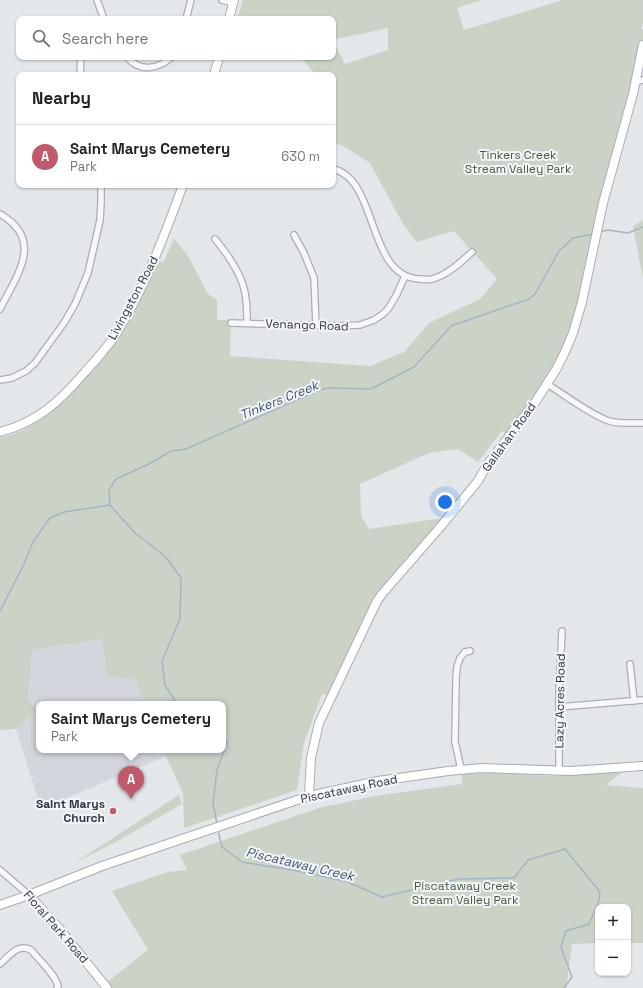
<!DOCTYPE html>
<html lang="en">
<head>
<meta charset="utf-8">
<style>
  :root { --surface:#fff; --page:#f6f6f6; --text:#222; --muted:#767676; --line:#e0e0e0; --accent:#c0596a }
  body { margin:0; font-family:"Space Grotesk",sans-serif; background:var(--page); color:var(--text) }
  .controls { position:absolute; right:12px; bottom:12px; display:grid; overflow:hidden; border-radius:8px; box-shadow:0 1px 3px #0004 }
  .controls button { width:36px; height:36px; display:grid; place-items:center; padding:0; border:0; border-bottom:1px solid var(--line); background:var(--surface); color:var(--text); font:20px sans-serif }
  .you { position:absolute; left:445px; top:502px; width:14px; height:14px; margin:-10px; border:3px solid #fff; border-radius:50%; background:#1a73e8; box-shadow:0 0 0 6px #1a73e833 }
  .badge { display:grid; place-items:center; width:26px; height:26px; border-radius:50%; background:var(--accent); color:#fff; font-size:13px; font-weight:700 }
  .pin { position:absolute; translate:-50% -33px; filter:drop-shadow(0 1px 2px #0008) }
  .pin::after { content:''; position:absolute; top:21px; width:14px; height:12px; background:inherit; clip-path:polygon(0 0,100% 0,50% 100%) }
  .popup { position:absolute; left:36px; top:701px; width:190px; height:52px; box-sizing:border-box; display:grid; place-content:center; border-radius:8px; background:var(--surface); filter:drop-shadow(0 1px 3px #0005); font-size:13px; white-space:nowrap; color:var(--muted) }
  .popup b { font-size:15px; color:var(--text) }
  .popup::after { content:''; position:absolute; left:50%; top:100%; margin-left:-8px; border:8px solid transparent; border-top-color:var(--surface) }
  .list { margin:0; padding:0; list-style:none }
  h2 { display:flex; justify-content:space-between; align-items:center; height:52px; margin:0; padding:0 16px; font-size:17px }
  h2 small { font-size:13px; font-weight:400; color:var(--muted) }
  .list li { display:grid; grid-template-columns:26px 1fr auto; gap:12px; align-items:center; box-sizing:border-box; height:64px; padding:0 16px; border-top:1px solid var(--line) }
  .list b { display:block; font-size:15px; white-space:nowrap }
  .list p { margin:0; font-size:13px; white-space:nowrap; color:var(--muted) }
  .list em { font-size:13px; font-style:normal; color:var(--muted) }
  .icon { flex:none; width:22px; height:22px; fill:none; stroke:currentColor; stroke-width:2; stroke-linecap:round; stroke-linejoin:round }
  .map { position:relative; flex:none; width:643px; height:988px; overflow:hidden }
  .search { position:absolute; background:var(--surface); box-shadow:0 1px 3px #0004; left:16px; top:16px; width:320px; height:44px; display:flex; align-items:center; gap:10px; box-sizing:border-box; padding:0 14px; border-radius:8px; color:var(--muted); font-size:15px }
  .panel { position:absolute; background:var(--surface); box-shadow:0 1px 3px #0004; left:16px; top:72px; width:320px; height:116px; border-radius:8px }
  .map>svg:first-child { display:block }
  .built { fill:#d3d6dc }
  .green { fill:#cad3c6 }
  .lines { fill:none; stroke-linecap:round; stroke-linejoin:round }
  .stream { stroke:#a4b5c6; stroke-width:1.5 }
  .street-casing { stroke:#aaaeb4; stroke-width:8 }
  .secondary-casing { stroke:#aaaeb4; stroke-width:10 }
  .primary-casing { stroke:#a5abb5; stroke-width:10 }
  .street { stroke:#f7f7f9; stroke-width:5.5 }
  .secondary { stroke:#fff; stroke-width:8 }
  .primary { stroke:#fff; stroke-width:8 }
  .poi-dot { fill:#c0596a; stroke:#f4f5f8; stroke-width:1.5 }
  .labels { text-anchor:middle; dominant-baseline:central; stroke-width:4; stroke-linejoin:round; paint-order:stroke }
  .park-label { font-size:12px; fill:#435b3d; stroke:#f4f5f8 }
  .street-label { font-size:12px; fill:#2e3541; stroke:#f4f5f8 }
  .poi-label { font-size:12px; font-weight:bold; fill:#2e3541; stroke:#f4f5f8; text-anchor:end }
  .water-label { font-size:13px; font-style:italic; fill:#3c5470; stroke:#f4f5f8 }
</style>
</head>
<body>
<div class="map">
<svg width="643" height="988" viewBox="0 0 643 988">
  <rect width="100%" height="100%" fill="#e4e7ea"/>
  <!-- built -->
  <path class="built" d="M102,639L107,675L136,680L144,704H39V750H163L166,756L41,809L16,729L37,710L28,698L32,650Z"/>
  <!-- green -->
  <path class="green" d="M243,0H482L457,8L464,30L563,0H643V23L641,29H643V40L577,311L559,362L508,435L502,431L478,462L458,449L429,453L360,484L361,516L369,529L442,518L444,519L391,578L328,696L322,694L304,743L297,790L184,828L183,793L163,750H223V704H144L136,680L107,675L102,639L32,650L28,698L37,710L16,729L0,730V438C77,420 121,322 157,258L163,263L174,238L188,256L208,294L217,300V320H231L230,356L370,366L404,352L429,323L480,299L497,279L454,231L417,242L403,224L370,163L342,145L333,143V75H316L300,57H333V43H334L345,64L388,50V28L333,40V19H240L238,16Z
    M643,220V279L633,226Z
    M622,772L606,785L643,788V943H628V907H598V943L572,944L566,988H109L106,983L148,950L112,891L168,872L187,870L180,855L322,807L381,795L462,784V774L493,773L550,776Z
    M179,795L182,804L114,843L76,862Z"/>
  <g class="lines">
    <!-- stream -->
    <path class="stream" d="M599,232L608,230L628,233L643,227
      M110,505L109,490L116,479L147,465L171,451L186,449L319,390L330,388L371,389L414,367L451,326L529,299L535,294L559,251L573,238L594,234
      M110,505L135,533L166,557L181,578L180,619L162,661L165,685L177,704
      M0,611L23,566L33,542L50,518L64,512L110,505
      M217,824L213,803L217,770L227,742L223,739
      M218,830L222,847L242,862L298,871L348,882L382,897L458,879L514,878L528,860L565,849L600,892L599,901L589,924L566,931L561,947L572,977L564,988"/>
    <defs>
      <path id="street" d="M97,0L104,19
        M222,0L233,3
        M186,19L191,0
        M127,57C140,73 158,69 172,57
        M80,75L81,57
        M635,82L643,80
        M333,169C379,179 366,277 420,279C427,280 432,280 438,277C451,272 462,261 472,252
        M0,214C45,240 17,275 0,309
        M294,235L304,253L314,278L316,325
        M215,239C225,251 238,270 243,285C247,297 247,310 247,323
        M231,323L337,326L360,325L374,320L383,314L388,309L396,296L405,276
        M0,380L12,378L26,371L35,363L64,323L75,304L88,273L100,220L101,202V185
        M547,384C565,395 589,414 609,421C619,424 632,423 643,423
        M630,664L634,701
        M559,707L643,700
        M461,769L455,742L456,679L457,667L460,658L465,652L470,651
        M559,771V693L562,631
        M0,870L29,895
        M0,964C9,956 18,943 31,950C39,960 55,974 58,986L57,988"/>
      <path id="secondary" d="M229,19L234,0
        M214,75L219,57
        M0,432C38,422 60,401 85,372C95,361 106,349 114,337C144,290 164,237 183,185
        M309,796L311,758L319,723L377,601L382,594L442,525L478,481L487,465L536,401L557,368L564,354L573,333L582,302L603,203L633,94L643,45
        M29,895L58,927L107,988"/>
      <path id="primary" d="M0,905L29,895L102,866L309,796L378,781L448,771L482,768L571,771L643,766"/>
    </defs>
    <!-- street casing -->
    <use href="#street" class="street-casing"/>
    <!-- secondary casing -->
    <use href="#secondary" class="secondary-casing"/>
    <!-- primary casing -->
    <use href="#primary" class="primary-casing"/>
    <!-- street -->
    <use href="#street" class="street"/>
    <!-- secondary -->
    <use href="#secondary" class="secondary"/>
    <!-- primary -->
    <use href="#primary" class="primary"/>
  </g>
  <!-- markers -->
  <circle class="poi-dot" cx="113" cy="811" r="4"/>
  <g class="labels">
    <!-- park labels -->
    <g class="park-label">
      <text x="518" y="155">Tinkers Creek<tspan x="518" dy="14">Stream Valley Park</tspan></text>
      <text x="465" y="886">Piscataway Creek<tspan x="465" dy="14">Stream Valley Park</tspan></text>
    </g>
    <!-- street labels -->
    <g class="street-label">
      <text transform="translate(133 298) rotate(-62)">Livingston Road</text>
      <text transform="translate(307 325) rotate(2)">Venango Road</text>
      <text transform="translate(509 437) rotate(-54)">Gallahan Road</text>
      <text transform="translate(560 701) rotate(-89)">Lazy Acres Road</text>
      <text transform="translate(349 789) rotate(-12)">Piscataway Road</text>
      <text transform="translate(56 927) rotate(49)">Floral Park Road</text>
    </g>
    <!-- poi labels -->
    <g class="poi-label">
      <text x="105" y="804">Saint Marys<tspan x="105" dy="14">Church</tspan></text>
    </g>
    <!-- water labels -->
    <g class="water-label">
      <text transform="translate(279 400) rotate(-22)">Tinkers Creek</text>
      <text transform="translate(300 864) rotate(13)">Piscataway Creek</text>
    </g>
  </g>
</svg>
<div class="controls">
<button>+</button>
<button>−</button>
</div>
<div class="you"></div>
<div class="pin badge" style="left:131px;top:799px">A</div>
<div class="popup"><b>Saint Marys Cemetery</b>Park</div>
<div class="search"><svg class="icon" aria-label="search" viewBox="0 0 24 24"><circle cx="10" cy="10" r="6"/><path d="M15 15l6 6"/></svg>Search here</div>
<section class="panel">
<h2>Nearby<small></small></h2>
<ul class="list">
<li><span class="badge">A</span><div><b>Saint Marys Cemetery</b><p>Park</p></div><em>630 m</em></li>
</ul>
</section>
</div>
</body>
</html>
